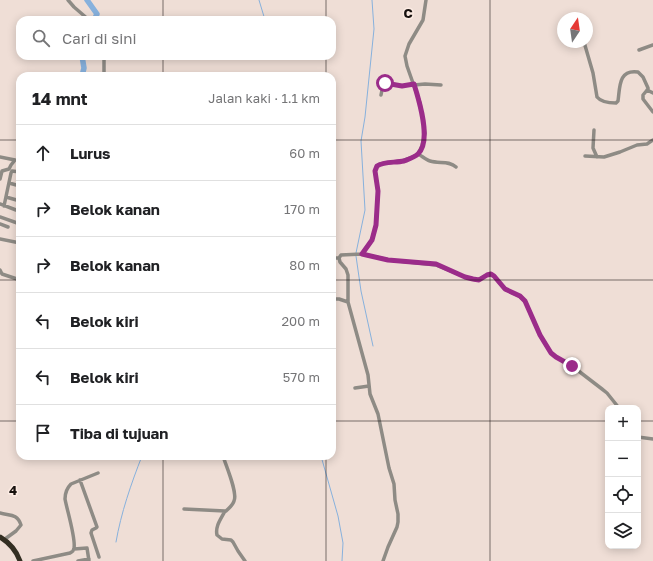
<!DOCTYPE html>
<html lang="id">
<head>
<meta charset="utf-8">
<style>
  :root { --surface:#fff; --page:#f2f2f2; --text:#202124; --muted:#757577; --line:#e0e0e0 }
  body { margin:0; font-family:"Golos Text",sans-serif; background:var(--page); color:var(--text) }
  .controls { position:absolute; right:12px; bottom:12px; display:grid; overflow:hidden; border-radius:8px; box-shadow:0 2px 10px #0003 }
  .controls button { width:36px; height:36px; display:grid; place-items:center; padding:0; border:0; border-bottom:1px solid var(--line); background:var(--surface); color:var(--text); font:20px sans-serif }
  .compass { position:absolute; left:557px; top:12px; width:36px; height:36px; border-radius:50%; background:var(--surface); box-shadow:0 2px 10px #0003; rotate:13deg }
  .stop { position:absolute; width:12px; height:12px; margin:-9px; border:3px solid #9b2c8a; border-radius:50%; background:#fff }
  .stop.end { background:#9b2c8a; border-color:#fff; box-shadow:0 1px 4px #0008 }
  .list { margin:0; padding:0; list-style:none }
  h2 { display:flex; justify-content:space-between; align-items:center; height:52px; margin:0; padding:0 16px; font-size:17px }
  h2 small { font-size:13px; font-weight:400; color:var(--muted) }
  .list li { display:grid; grid-template-columns:26px 1fr auto; gap:12px; align-items:center; box-sizing:border-box; height:56px; padding:0 16px; border-top:1px solid var(--line) }
  .list b { display:block; font-size:15px; white-space:nowrap }
  .list em { font-size:13px; font-style:normal; color:var(--muted) }
  .icon { flex:none; width:22px; height:22px; fill:none; stroke:currentColor; stroke-width:2; stroke-linecap:round; stroke-linejoin:round }
  .map { position:relative; flex:none; width:653px; height:561px; overflow:hidden }
  .search { position:absolute; background:var(--surface); box-shadow:0 2px 10px #0003; left:16px; top:16px; width:320px; height:44px; display:flex; align-items:center; gap:10px; box-sizing:border-box; padding:0 14px; border-radius:12px; color:var(--muted); font-size:15px }
  .panel { position:absolute; background:var(--surface); box-shadow:0 2px 10px #0003; left:16px; top:72px; width:320px; height:388px; border-radius:12px }
  .map>svg:first-child { display:block }
  .lines { fill:none; stroke-linecap:round; stroke-linejoin:round }
  .stream { stroke:#87b1dd; stroke-width:1 }
  .river { stroke:#87b1dd; stroke-width:5.5 }
  .minor { stroke:#8e8b85; stroke-width:3.5 }
  .highway { stroke:#332e22; stroke-width:5 }
  .route { stroke:#9b2c8a; stroke-width:5 }
  .grid { fill:none; stroke:#17110e; stroke-width:1; stroke-opacity:0.55 }
  .grid-label { font-size:13px; text-anchor:middle; font-weight:bold; fill:#17110e; stroke:#fcebe3; stroke-width:3; stroke-linejoin:round; paint-order:stroke }
</style>
</head>
<body>
<div class="map">
<svg width="653" height="561" viewBox="0 0 653 561">
  <rect width="100%" height="100%" fill="#efded6"/>
  <g class="lines">
    <!-- stream -->
    <path class="stream" d="M259,0L265,20
      M356,253L365,210L361,141L365,117L374,29L372,0
      M356,256L361,291L373,346
      M321,456L338,516L343,543L342,561
      M116,542C121,513 131,484 142,456"/>
    <!-- river -->
    <path class="river" d="M87,0L97,14L94,20
      M82,56L84,68L82,76"/>
    <!-- minor -->
    <path class="minor" d="M68,0L74,7L89,20
      M584,42L593,73L597,97C601,102 610,103 616,103L618,101C620,88 618,69 638,72L643,77L648,88V89L643,95V99L653,112
      M639,50L653,45
      M104,56V72L106,76
      M414,85L425,84L441,85
      M647,90L653,93
      M381,95L383,85L385,83L402,86L414,84
      M594,130L593,148L597,157
      M418,154C422,156 426,160 430,161C439,164 449,160 456,167
      M585,156L604,157L620,152L637,145L647,144L653,140
      M0,157L15,160L11,165L9,169L2,171L0,179
      M9,183L20,186
      M6,197L20,201
      M0,204L16,210
      M4,206L11,173L12,171L20,172
      M0,217L20,224
      M0,224L8,227
      M0,239L20,243
      M362,254L372,240L376,225L378,191L375,171L377,166L380,164L402,161L413,157L418,154L422,146L425,133L420,103L407,66L405,56L409,44L423,20L426,0
      M332,258H339
      M0,270L2,274L20,280
      M332,299H339L348,302
      M355,388L369,386
      M638,437L653,439
      M80,480L97,527L96,528L92,530L91,533L99,557
      M184,509L225,511H226C229,508 233,505 234,501C238,493 226,466 223,456
      M225,511C221,519 215,526 217,535L222,539L231,540L233,542L238,551L245,561
      M0,513C9,516 17,513 21,525L16,531L5,539
      M74,549L87,548L89,561
      M33,561L70,553C73,551 73,552 74,548C76,539 67,510 65,499C65,493 66,489 71,484L98,473
      M78,561L89,559
      M383,561L388,547L397,527L398,522V514L395,500L394,484L389,468L378,414L370,394L368,375L348,302V275L346,269L340,262L339,258L341,255L362,254L389,260L436,265L465,277L476,280L481,278L489,274L491,275L494,276L505,289L519,296L525,301L540,335L551,353L556,357L572,366L602,389L607,393L619,408"/>
    <!-- highway -->
    <path class="highway" d="M0,537C10,543 16,550 20,561"/>
  </g>
  <g class="lines">
    <!-- route -->
    <path class="route" d="M385,83L402,86L414,84C419,100 432,141 418,154C415,157 409,159 404,161C395,163 384,161 377,166L375,171L378,191L376,225L372,240L362,254L388,260L436,264L465,277L473,279L479,280L487,275L491,274L494,276L505,289L520,296L525,301L540,335L551,353L556,357L572,366"/>
  </g>
  <!-- grid -->
  <path class="grid" d="M163,0V20M326,0V20M490,0V561M163,56V76M326,56V76M0,140H20M332,140H653M0,280H20M332,280H653M0,421H20M332,421H608M638,421H653M163,456V561M326,456V561"/>
  <g class="grid-label">
    <text x="408" y="18">C</text>
    <text x="13" y="495">4</text>
  </g>
</svg>
<div class="controls">
<button>+</button>
<button>−</button>
<button><svg class="icon" aria-label="locate" viewBox="0 0 24 24"><circle cx="12" cy="12" r="6"/><path d="M12 2v4M12 18v4M2 12h4M18 12h4"/></svg></button>
<button><svg class="icon" aria-label="layers" viewBox="0 0 24 24"><path d="M12 4l9 5-9 5-9-5zM3 14l9 5 9-5"/></svg></button>
</div>
<svg class="compass" viewBox="-18 -18 36 36"><path d="M0-13l5 13h-10z" fill="#e53935"/><path d="M0 13l5-13h-10z" fill="#757577"/></svg>
<div class="stop" style="left:385px;top:83px"></div>
<div class="stop end" style="left:572px;top:366px"></div>
<div class="search"><svg class="icon" aria-label="search" viewBox="0 0 24 24"><circle cx="10" cy="10" r="6"/><path d="M15 15l6 6"/></svg>Cari di sini</div>
<section class="panel">
<h2>14 mnt<small>Jalan kaki · 1.1 km</small></h2>
<ul class="list">
<li><svg class="icon" aria-label="ahead" viewBox="0 0 24 24"><path d="M12 20V5M6 11l6-6 6 6"/></svg><div><b>Lurus</b></div><em>60 m</em></li>
<li><svg class="icon" aria-label="right" viewBox="0 0 24 24"><path d="M7 20v-9h11M14 6l5 5-5 5"/></svg><div><b>Belok kanan</b></div><em>170 m</em></li>
<li><svg class="icon" aria-label="right" viewBox="0 0 24 24"><path d="M7 20v-9h11M14 6l5 5-5 5"/></svg><div><b>Belok kanan</b></div><em>80 m</em></li>
<li><svg class="icon" aria-label="left" viewBox="0 0 24 24"><path d="M17 20v-9H6M10 6l-5 5 5 5"/></svg><div><b>Belok kiri</b></div><em>200 m</em></li>
<li><svg class="icon" aria-label="left" viewBox="0 0 24 24"><path d="M17 20v-9H6M10 6l-5 5 5 5"/></svg><div><b>Belok kiri</b></div><em>570 m</em></li>
<li><svg class="icon" aria-label="arrive" viewBox="0 0 24 24"><path d="M6 21V4h12l-3 4 3 4H6"/></svg><div><b>Tiba di tujuan</b></div></li>
</ul>
</section>
</div>
</body>
</html>
